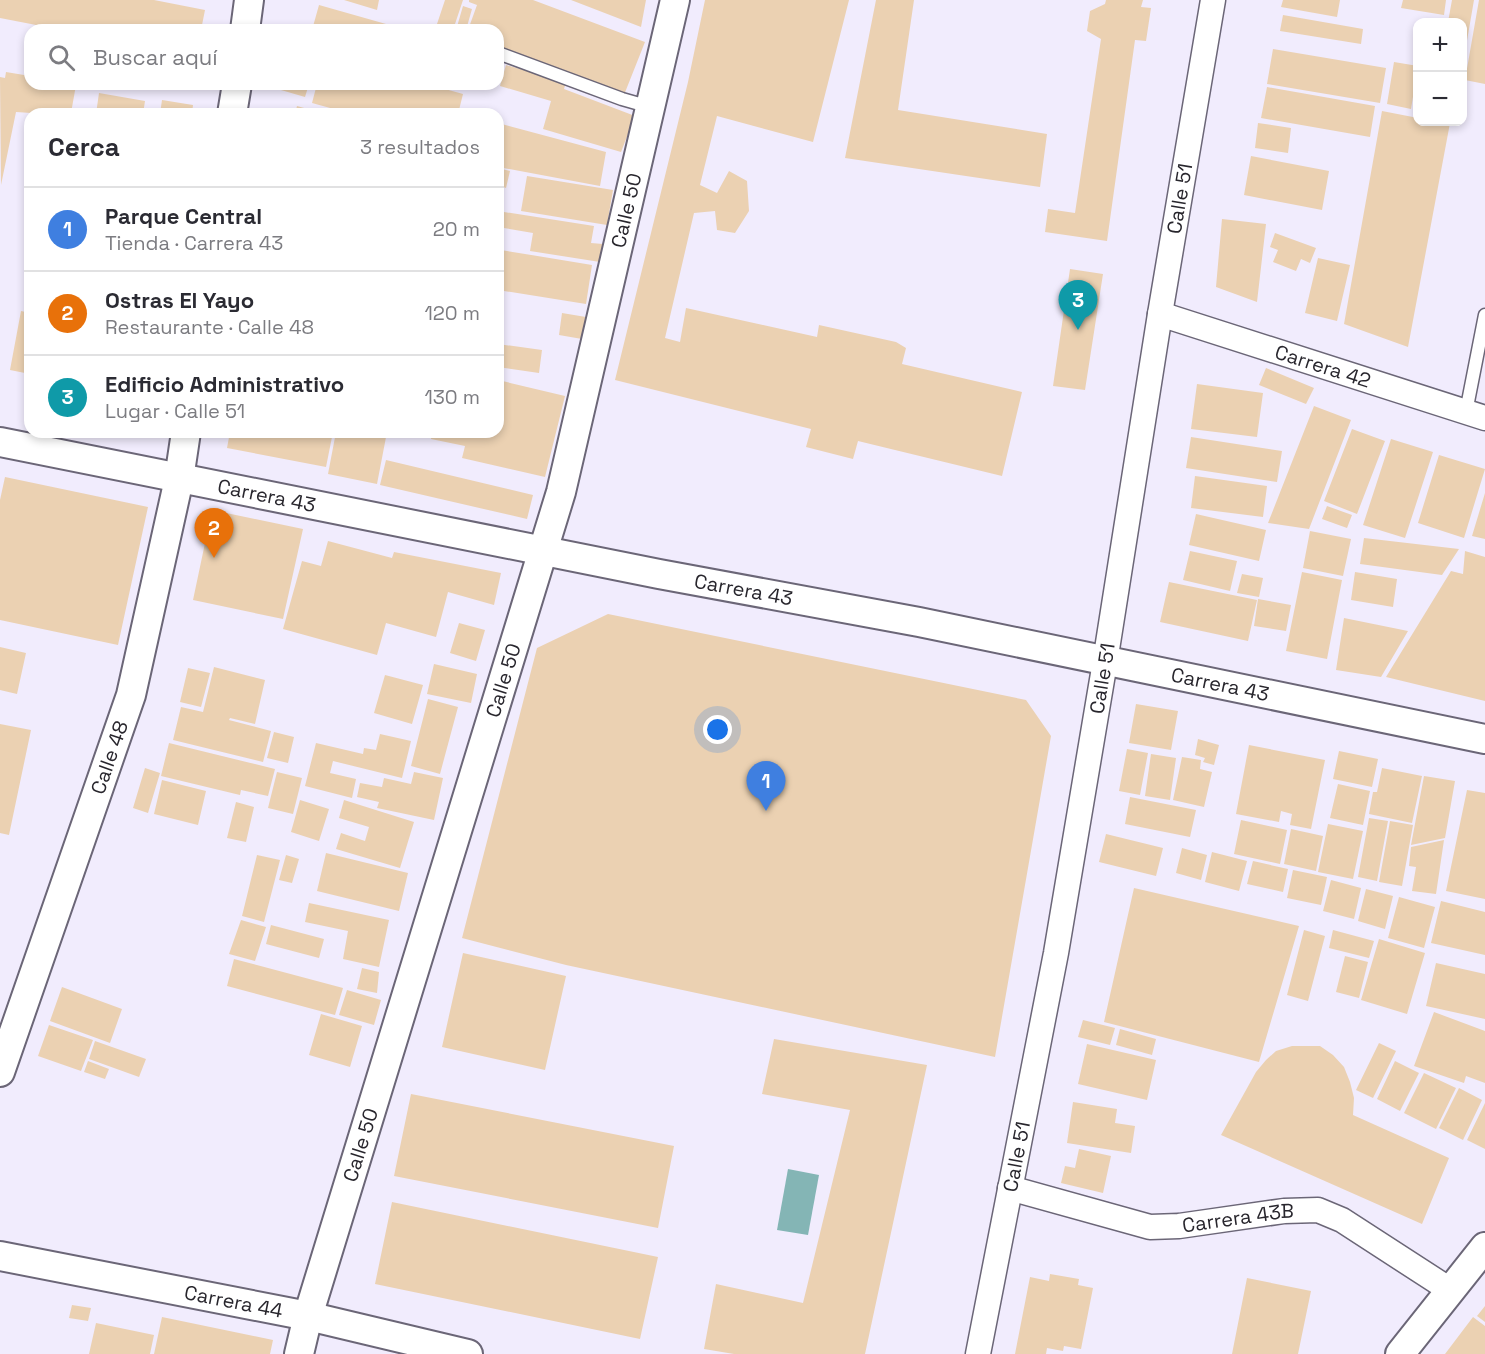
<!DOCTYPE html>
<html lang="es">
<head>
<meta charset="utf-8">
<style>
  :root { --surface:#fff; --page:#f2f2f3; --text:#2b2b33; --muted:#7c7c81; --line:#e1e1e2; --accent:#a6124c }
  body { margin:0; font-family:"Space Grotesk",sans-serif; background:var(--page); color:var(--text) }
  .controls { position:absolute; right:18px; top:18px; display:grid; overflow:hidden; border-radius:12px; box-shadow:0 3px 9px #0003 }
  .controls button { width:54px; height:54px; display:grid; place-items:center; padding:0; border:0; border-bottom:2px solid var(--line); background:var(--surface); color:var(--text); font:30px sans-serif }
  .you { position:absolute; left:718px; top:730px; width:21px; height:21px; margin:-15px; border:4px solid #fff; border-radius:50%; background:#1a73e8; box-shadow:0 0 0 9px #1a73e833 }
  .badge { display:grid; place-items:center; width:39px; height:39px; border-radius:50%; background:var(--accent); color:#fff; font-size:20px; font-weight:700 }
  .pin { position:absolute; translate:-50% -50px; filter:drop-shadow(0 2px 3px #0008) }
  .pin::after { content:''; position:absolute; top:32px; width:21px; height:18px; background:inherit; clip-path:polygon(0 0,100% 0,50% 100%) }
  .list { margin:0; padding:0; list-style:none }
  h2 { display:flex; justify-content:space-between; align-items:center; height:78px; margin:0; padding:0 24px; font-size:26px }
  h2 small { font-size:20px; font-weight:400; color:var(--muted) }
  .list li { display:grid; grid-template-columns:39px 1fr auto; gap:18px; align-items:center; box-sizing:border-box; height:84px; padding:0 24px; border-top:2px solid var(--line) }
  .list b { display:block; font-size:22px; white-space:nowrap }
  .list p { margin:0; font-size:20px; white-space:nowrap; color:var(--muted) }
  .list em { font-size:20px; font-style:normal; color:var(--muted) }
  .icon { flex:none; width:33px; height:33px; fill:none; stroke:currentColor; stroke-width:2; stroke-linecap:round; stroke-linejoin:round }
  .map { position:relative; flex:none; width:1485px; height:1354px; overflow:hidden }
  .search { position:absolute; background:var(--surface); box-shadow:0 3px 9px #0003; left:24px; top:24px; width:480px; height:66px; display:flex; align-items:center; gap:15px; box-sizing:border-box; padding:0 21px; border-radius:18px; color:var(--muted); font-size:22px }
  .panel { position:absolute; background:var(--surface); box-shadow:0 3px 9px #0003; left:24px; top:108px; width:480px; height:330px; border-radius:18px }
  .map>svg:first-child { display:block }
  .water { fill:#84b5b5 }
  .building { fill:#ebd1b2 }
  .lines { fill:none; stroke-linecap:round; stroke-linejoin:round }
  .service-casing { stroke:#6b6677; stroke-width:15 }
  .minor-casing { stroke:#6b6677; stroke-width:27 }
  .tertiary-casing { stroke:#6b6677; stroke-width:32 }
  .service { stroke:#fff; stroke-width:12 }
  .minor { stroke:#fff; stroke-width:24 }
  .tertiary { stroke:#fff; stroke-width:28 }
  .labels { text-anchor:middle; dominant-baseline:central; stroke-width:4.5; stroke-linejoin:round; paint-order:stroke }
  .street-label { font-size:20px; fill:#28262d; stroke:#f1ecfd }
</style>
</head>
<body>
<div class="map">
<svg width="1485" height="1354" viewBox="0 0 1485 1354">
  <rect width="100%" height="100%" fill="#f1ecfd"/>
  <!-- water -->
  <path class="water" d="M788,1169L819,1175L808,1235L777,1230Z"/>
  <!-- building -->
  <path class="building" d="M0,0H154L205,10L201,30H62L0,18Z
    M344,0H379L377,10Z
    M445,0H463L453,30H443L444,26L437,24Z
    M469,0H533L645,42L624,95L498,48V30H468L477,5L469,2Z
    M571,0H646L641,27Z
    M705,0H849L813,142L717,116L700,185L717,193L729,171L747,181L749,211L735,233L717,230L715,211L694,213L665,338L680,342L686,308L817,337L819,325L896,342L906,348L902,364L1022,392L1002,476L858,441L853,459L806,447L811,429L615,380L688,82Z
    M876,0H914L898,110L1047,134L1040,187L845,158Z
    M1106,0H1143L1141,7L1151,8L1146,41L1135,40L1107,241L1045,232L1048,209L1075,213L1101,39L1087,31L1090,11L1105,4Z
    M1283,0H1340L1337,17L1281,7Z
    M1403,0H1446L1444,15L1401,8Z
    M1452,0H1474L1464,58L1462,22H1448Z
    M1479,0H1485V84L1465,80Z
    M319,5L386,24L385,30H312Z
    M463,6L472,9L466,30H456Z
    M1283,15L1363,29L1361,44L1280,31Z
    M1273,49L1386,68L1380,103L1267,84Z
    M1394,62L1418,66L1411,109L1387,104Z
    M506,65L566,82L564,89L635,116L621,152L543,129L551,101L500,86Z
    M6,72L30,76V84L76,85L71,113L47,109V114L16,112L1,185L0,77L5,78Z
    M276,84H309L305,97L274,88Z
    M317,84H427L463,94L458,114H352L312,103Z
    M1267,87L1375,106L1370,137L1261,118Z
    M99,93L145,101L143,114H96Z
    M162,100L193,105L192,114H160Z
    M297,106L322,113V114H295Z
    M1382,111L1418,118V122L1450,123L1408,347L1344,324Z
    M498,123L606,152L600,186L498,167Z
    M1258,123L1291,128L1288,153L1255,148Z
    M1251,156L1329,171L1322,210L1244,195Z
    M498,168L510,171L506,188L498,185Z
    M527,176L613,190L607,225L521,211Z
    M498,211L594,226L591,243L603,244L600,262L530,251L533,233L498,227Z
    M1222,219L1266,224L1257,302L1216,287Z
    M1275,233L1316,248L1310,263L1301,259L1296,271L1273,262L1278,250L1270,247Z
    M501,250L592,265L586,304L498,290V266Z
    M1318,258L1350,265L1337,321L1305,313Z
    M1070,269L1103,274L1085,390L1053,386Z
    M21,311L30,313V374L10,370Z
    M562,313L586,317L582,339L559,335Z
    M498,344L542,350L539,373L498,367Z
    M1266,368L1314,388L1306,404L1259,385Z
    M498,380L565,396L545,477L462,458L465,446L431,439L432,432H498Z
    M1197,384L1263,393L1257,437L1191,429Z
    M1314,406L1351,420L1309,529L1268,523Z
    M1352,429L1385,441L1357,514L1324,501Z
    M230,432H333L326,467L227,448Z
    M336,432H387L377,484L328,474Z
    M1191,437L1282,451L1277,482L1186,468Z
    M1391,439L1433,452L1405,538L1363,525Z
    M1439,455L1485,469L1464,538L1418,523Z
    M386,460L533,495L527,519L380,485Z
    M1195,476L1267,486L1263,517L1191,508Z
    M5,477L148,507L118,645L0,620V500Z
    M1485,493V539L1472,536Z
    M1327,506L1352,515L1347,528L1322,519Z
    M212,510L303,529L283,619L193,600Z
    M1196,514L1266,530L1259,561L1189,545Z
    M1310,531L1351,539L1343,576L1303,568Z
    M1364,538L1459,549L1442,575L1360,564Z
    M328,541L392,558L394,552L501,573L494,605L448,592L436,637L386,623L377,655L283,629L302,561L321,566Z
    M1190,551L1237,561L1230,591L1183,580Z
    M1465,551L1485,557V701L1386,677L1451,571L1463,574Z
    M1302,572L1342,580L1327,659L1286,651Z
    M1355,572L1397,579L1393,607L1351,600Z
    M1242,574L1263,578L1259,597L1237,593Z
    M1169,582L1257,600L1248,641L1160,622Z
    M1258,599L1291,605L1286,631L1254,626Z
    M608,614L1026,700L1051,736L995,1057L566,965L462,938L537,648Z
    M1344,618L1408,631L1381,677L1336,670Z
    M459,623L485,630L476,661L450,653Z
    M0,647L26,653L17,694L0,690Z
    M434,664L477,674L471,703L427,694Z
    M214,667L265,680L255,724L230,718L229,720L271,731L263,762L173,740L181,707L203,712Z
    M188,668L210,673L201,707L180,702Z
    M385,675L423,685L412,724L374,713Z
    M428,699L458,707L440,774L411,766Z
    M1136,704L1178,711L1171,750L1129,743Z
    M0,724L31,730L9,835L0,833Z
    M274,732L294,737L288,763L267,758Z
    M380,734L411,741L402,778L333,761L330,773L356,779L352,798L305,786L316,743L363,754L364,748L376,750Z
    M1198,739L1219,745L1214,765L1203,762L1205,758L1195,755Z
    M169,743L275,769L268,796L241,790L240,795L161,776Z
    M1249,745L1325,760L1311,829L1290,825L1292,814L1281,811L1279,822L1236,814Z
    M1127,749L1148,753L1140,795L1119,791Z
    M1339,751L1378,759L1372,787L1333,779Z
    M1151,754L1176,758L1170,800L1145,796Z
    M1182,757L1201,760L1200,769L1212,772L1204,807L1173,800Z
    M145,768L160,773L148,813L133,808Z
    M1382,768L1422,776L1412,823L1369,814L1373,792H1377Z
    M277,772L302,778L293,814L268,808Z
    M414,772L443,778L434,820L377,808L379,802L357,797L360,783L382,787L384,778L411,784Z
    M1424,776L1455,781L1445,838L1411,845Z
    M162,780L206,791L198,825L154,814Z
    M1338,784L1370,791L1363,825L1330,818Z
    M1467,790L1485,793V899L1446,891Z
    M1130,797L1196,810L1190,837L1125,824Z
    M300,800L329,809L319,841L291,832Z
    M344,800L414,822L400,868L336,849L341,833L365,841L369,827L339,818Z
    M236,802L254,807L246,842L227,838Z
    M1369,818L1388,821L1377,881L1358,877Z
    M1241,820L1287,830L1280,864L1234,854Z
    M1390,821L1413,825L1402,886L1379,882Z
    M1328,824L1363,831L1353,879L1318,872Z
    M1291,829L1323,836L1316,871L1284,864Z
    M1106,834L1163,848L1156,876L1099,862Z
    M1444,840L1436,894L1412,891L1416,867L1409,866L1411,847Z
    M1182,848L1207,855L1201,880L1176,873Z
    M1212,852L1247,861L1239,891L1205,882Z
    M326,853L408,873L399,911L317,891Z
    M257,855L280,860L264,922L242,916Z
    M286,855L299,859L292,883L279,880Z
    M1253,861L1288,869L1283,892L1247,884Z
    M1293,870L1327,877L1321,905L1287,898Z
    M1331,880L1361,888L1354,919L1323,911Z
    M1134,888L1299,926L1259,1062L1104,1022Z
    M1366,889L1393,896L1385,929L1358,921Z
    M1399,897L1435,907L1424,948L1388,938Z
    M1441,901L1485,912V955L1431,943Z
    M309,903L389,920L379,967L343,959L348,931L305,922Z
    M241,920L266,927L255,961L229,954Z
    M271,925L324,939L319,958L266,944Z
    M1304,930L1325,936L1308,1001L1287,995Z
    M1333,930L1374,941L1369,958L1329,948Z
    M1379,939L1425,953L1407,1014L1361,1000Z
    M463,953L566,976L545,1070L442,1047Z
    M1345,956L1368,962L1359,998L1336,992Z
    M234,959L343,988L335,1015L227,986Z
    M1436,963L1485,974V1019L1426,1006Z
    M362,968L379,972L377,993L357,989Z
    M62,987L122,1009L110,1043L50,1021Z
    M347,990L381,1000L374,1025L339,1015Z
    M1434,1012L1485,1031V1083L1466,1076L1464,1083L1414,1066Z
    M321,1014L362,1026L350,1067L309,1055Z
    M1083,1020L1115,1028L1110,1045L1078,1037Z
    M49,1025L93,1040L81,1071L38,1056Z
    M1120,1029L1156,1039L1152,1055L1116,1045Z
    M774,1039L927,1065L865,1354H734L704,1349L716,1284L803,1303L850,1110L762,1094Z
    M95,1041L146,1059L139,1077L89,1059Z
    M1379,1043L1396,1051L1373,1098L1356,1090Z
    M1087,1044L1156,1060L1147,1100L1078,1084Z
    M1292,1046H1320L1333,1055L1344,1067L1350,1082L1354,1098L1353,1115L1449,1158L1422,1224L1221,1135L1256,1072L1266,1060L1276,1051Z
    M88,1061L109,1069L105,1079L84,1072Z
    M1395,1061L1419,1073L1400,1111L1377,1099Z
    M1424,1073L1456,1088L1436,1129L1404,1113Z
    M1459,1088L1482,1100L1463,1140L1439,1128Z
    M411,1094L674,1146L658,1228L394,1176Z
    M1073,1102L1117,1109L1115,1123L1135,1126L1131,1153L1067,1143Z
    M1485,1103V1149L1467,1140Z
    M1079,1149L1111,1156L1103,1193L1061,1183L1065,1166L1075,1168Z
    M392,1202L658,1257L640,1339L375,1284Z
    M1050,1274L1079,1279L1078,1285L1093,1288L1081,1349L1064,1346L1063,1351L1047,1348L1046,1354H1015L1030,1277L1049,1281Z
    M1247,1278L1311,1291L1298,1354H1232Z
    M72,1305L91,1308L88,1321L69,1318Z
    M1485,1306V1322L1477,1316Z
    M162,1317L273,1340L270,1354H154Z
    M1473,1317L1485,1326V1354H1445Z
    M96,1323L154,1335L150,1354H89Z"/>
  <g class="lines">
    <defs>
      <path id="service" d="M498,53L622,99L650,107
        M1466,412L1485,315"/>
      <g id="minor">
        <path id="s1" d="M1160,314L1485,418"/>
        <path id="s2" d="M1010,1188L1150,1227L1179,1226L1284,1211L1318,1210L1342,1220L1450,1290"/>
        <path id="s3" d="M978,1354L1056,953L1105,662L1160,314L1213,0"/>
      </g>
      <g id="tertiary">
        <path d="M245,30L249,0"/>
        <path d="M232,114L237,84"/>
        <path id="s4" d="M0,442L659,574L919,622L1485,739"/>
        <path id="s5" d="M0,1072L131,695L179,479L186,432"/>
        <path id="s6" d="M0,1256L308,1316L468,1354"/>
        <path id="s7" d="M299,1354L308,1316L561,492L675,0"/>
        <path d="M1400,1354L1485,1247"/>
      </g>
    </defs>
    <!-- service casing -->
    <use href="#service" class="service-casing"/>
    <!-- minor casing -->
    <use href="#minor" class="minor-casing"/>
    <!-- tertiary casing -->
    <use href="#tertiary" class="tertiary-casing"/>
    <!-- service -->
    <use href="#service" class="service"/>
    <!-- minor -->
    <use href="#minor" class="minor"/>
    <!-- tertiary -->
    <use href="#tertiary" class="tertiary"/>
  </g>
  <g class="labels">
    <!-- street labels -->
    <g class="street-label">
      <text stroke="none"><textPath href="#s3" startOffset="1173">Calle 51</textPath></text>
      <text stroke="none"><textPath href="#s7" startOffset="1190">Calle 50</textPath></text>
      <text stroke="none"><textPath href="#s1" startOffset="171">Carrera 42</textPath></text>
      <text stroke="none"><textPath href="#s4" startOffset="272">Carrera 43</textPath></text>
      <text stroke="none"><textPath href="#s4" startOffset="758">Carrera 43</textPath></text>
      <text stroke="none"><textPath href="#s3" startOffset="687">Calle 51</textPath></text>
      <text stroke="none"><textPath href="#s7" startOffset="704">Calle 50</textPath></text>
      <text stroke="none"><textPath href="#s4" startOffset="1244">Carrera 43</textPath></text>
      <text stroke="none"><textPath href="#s5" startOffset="333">Calle 48</textPath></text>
      <text stroke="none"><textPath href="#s7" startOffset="218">Calle 50</textPath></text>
      <text stroke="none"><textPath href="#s3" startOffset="201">Calle 51</textPath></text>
      <text stroke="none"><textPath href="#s2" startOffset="234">Carrera 43B</textPath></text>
      <text stroke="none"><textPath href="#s6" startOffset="238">Carrera 44</textPath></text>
    </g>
  </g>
</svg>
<div class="controls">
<button>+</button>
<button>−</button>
</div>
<div class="you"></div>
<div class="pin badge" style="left:766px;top:811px;background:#3f7fe0">1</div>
<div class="pin badge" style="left:214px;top:558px;background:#e8710a">2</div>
<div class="pin badge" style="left:1078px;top:330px;background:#0f9aa8">3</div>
<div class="search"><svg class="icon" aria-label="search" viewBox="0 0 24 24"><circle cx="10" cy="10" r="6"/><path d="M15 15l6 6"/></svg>Buscar aquí</div>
<section class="panel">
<h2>Cerca<small>3 resultados</small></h2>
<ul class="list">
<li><span class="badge" style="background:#3f7fe0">1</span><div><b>Parque Central</b><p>Tienda · Carrera 43</p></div><em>20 m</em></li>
<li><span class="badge" style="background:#e8710a">2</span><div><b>Ostras El Yayo</b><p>Restaurante · Calle 48</p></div><em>120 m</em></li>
<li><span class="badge" style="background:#0f9aa8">3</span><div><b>Edificio Administrativo</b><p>Lugar · Calle 51</p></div><em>130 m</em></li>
</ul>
</section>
</div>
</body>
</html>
